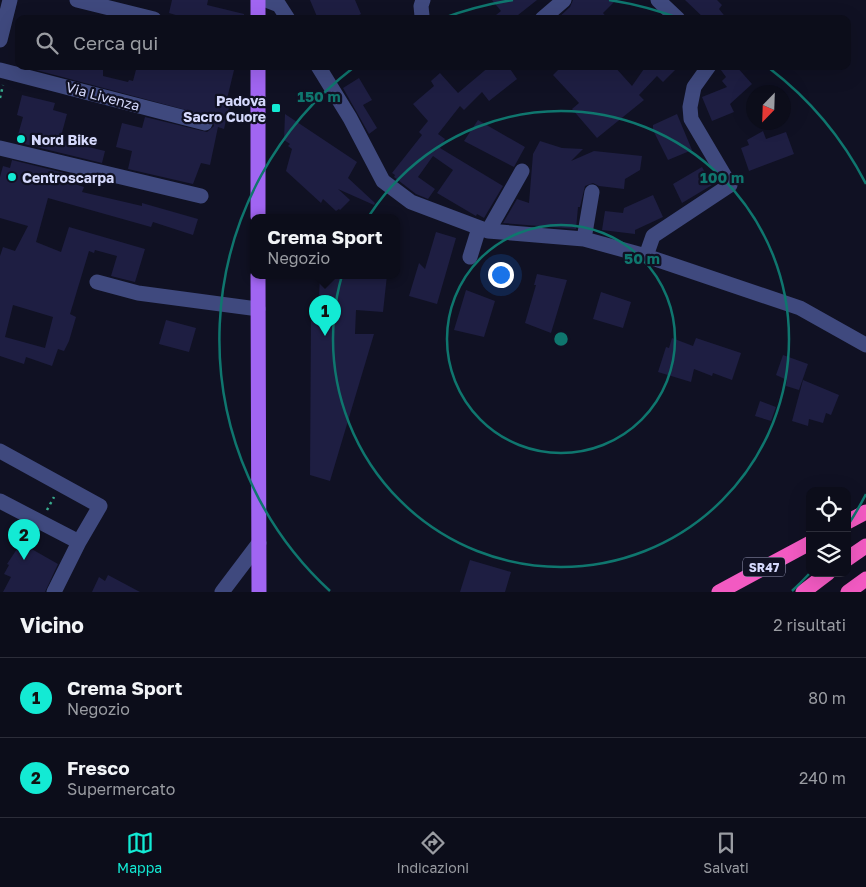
<!DOCTYPE html>
<html lang="it">
<head>
<meta charset="utf-8">
<style>
  :root { --surface:#0c0d1a; --page:#151623; --text:#f1f3f6; --muted:#9a9ca2; --line:#2c2d39; --accent:#13ead4 }
  body { margin:0; font-family:"Golos Text",sans-serif; background:var(--page); color:var(--text) }
  .controls { position:absolute; right:15px; bottom:15px; display:grid; overflow:hidden; border-radius:10px; box-shadow:0 5px 20px #0002 }
  .controls button { width:45px; height:45px; display:grid; place-items:center; padding:0; border:0; border-bottom:1px solid var(--line); background:var(--surface); color:var(--text); font:25px sans-serif }
  .compass { position:absolute; left:746px; top:85px; width:45px; height:45px; border-radius:50%; background:var(--surface); box-shadow:0 5px 20px #0002; rotate:203deg }
  .you { position:absolute; left:500px; top:274px; width:18px; height:18px; margin:-12px; border:4px solid #fff; border-radius:50%; background:#1a73e8; box-shadow:0 0 0 8px #1a73e833 }
  .badge { display:grid; place-items:center; width:32px; height:32px; border-radius:50%; background:var(--accent); color:#111; font-size:16px; font-weight:700 }
  .pin { position:absolute; translate:-50% -41px; filter:drop-shadow(0 1px 2px #0008) }
  .pin::after { content:''; position:absolute; top:26px; width:18px; height:15px; background:inherit; clip-path:polygon(0 0,100% 0,50% 100%) }
  .popup { position:absolute; left:250px; top:214px; width:150px; height:65px; box-sizing:border-box; display:grid; place-content:center; border-radius:10px; background:var(--surface); filter:drop-shadow(0 1px 4px #0005); font-size:16px; white-space:nowrap; color:var(--muted) }
  .popup b { font-size:19px; color:var(--text) }
  .popup::after { content:''; position:absolute; left:50%; top:100%; margin-left:-10px; border:10px solid transparent; border-top-color:var(--surface) }
  .list { margin:0; padding:0; list-style:none }
  h2 { display:flex; justify-content:space-between; align-items:center; height:65px; margin:0; padding:0 20px; font-size:21px }
  h2 small { font-size:16px; font-weight:400; color:var(--muted) }
  .list li { display:grid; grid-template-columns:32px 1fr auto; gap:15px; align-items:center; box-sizing:border-box; height:80px; padding:0 20px; border-top:1px solid var(--line) }
  .list b { display:block; font-size:19px; white-space:nowrap }
  .list p { margin:0; font-size:16px; white-space:nowrap; color:var(--muted) }
  .list em { font-size:16px; font-style:normal; color:var(--muted) }
  .icon { flex:none; width:28px; height:28px; fill:none; stroke:currentColor; stroke-width:2; stroke-linecap:round; stroke-linejoin:round }
  .map { position:relative; flex:none; width:866px; height:592px; overflow:hidden }
  .search { position:absolute; background:var(--surface); box-shadow:0 5px 20px #0002; left:15px; right:15px; top:15px; height:55px; display:flex; align-items:center; gap:12px; box-sizing:border-box; padding:0 18px; border-radius:10px; color:var(--muted); font-size:19px }
  .sheet { height:225px; background:var(--surface) }
  nav { display:flex; justify-content:space-around; align-items:center; box-sizing:border-box; height:70px; border-top:1px solid var(--line); background:var(--surface); font-size:14px; color:var(--muted) }
  nav a { display:grid; justify-items:center; gap:2px }
  nav .on { color:var(--accent) }
  .map>svg:first-child { display:block }
  .building { fill:#1e1e42; fill-rule:evenodd }
  .lines { fill:none; stroke-linecap:round; stroke-linejoin:round }
  .path { stroke:#39ac8e; stroke-width:2.5; stroke-dasharray:2.5 4; stroke-linecap:butt }
  .minor { stroke:#3f497e; stroke-width:15 }
  .major { stroke:#a165f2; stroke-width:15 }
  .highway { stroke:#f25ac2; stroke-width:15 }
  .ring { fill:none; stroke:#0f766e; stroke-width:2.5 }
  .poi-dot { fill:#13ead4; stroke:#101123; stroke-width:2 }
  .labels { text-anchor:middle; dominant-baseline:central; stroke-width:4.5; stroke-linejoin:round; paint-order:stroke }
  .shield { fill:#101123; stroke:#9a9dbb; stroke-width:1 }
  .shield-label { font-size:12px; font-weight:bold; fill:#d5d9fc }
  .street-label { font-size:14px; fill:#d5d9fc; stroke:#101123 }
  .poi-label { font-size:14px; font-weight:bold; fill:#d5d9fc; stroke:#101123; text-anchor:start }
  .centre { fill:#0f766e; stroke:#101123; stroke-width:2.5 }
  .ring-label { font-size:15px; text-anchor:middle; font-weight:bold; fill:#0f766e; stroke:#101123; stroke-width:4.5; stroke-linejoin:round; paint-order:stroke }
</style>
</head>
<body>
<div class="map">
<svg width="866" height="592" viewBox="0 0 866 592">
  <rect width="100%" height="100%" fill="#101123"/>
  <!-- building -->
  <path class="building" d="M172,0H208L207,5L244,14V19H178L179,16L169,13Z
    M310,0H355L361,14L351,19H318Z
    M492,0H537L513,19H491L501,11Z
    M573,0H616L603,13L608,19H557L570,7Z
    M685,0H717L722,5L719,9L727,19H705Z
    M36,66H103V76L128,82L129,80L133,81L137,66H235L226,103H230L224,129L218,127L210,165L201,163L193,184L128,169L132,151L116,147L122,123L142,128L145,117L207,132L214,126L212,117L36,70Z
    M490,66H508L517,79L489,101L482,92L464,110L460,106L438,134L445,139L440,148L503,186L484,218L477,214L476,216L437,193L453,170L433,156L418,177L435,189L428,199L416,194L394,177L395,175L392,173L422,135L419,132L428,121L413,104L434,86L431,81L440,73L458,93Z
    M562,66H614L632,86L646,66H679L663,82L657,76L639,95L644,100L597,138L572,109L579,103L553,75Z
    M718,66H736L752,84L730,104L734,112L712,121L702,97L727,87L722,81L726,77Z
    M359,78L372,100L363,105L377,128L369,134L343,88Z
    M22,95L55,103L53,110L67,114L60,140L105,151L102,163L16,142L23,117L17,115Z
    M285,114L357,162L348,178L375,203L374,205L338,189L350,200L340,210L339,209L336,211L323,199L321,203L286,171L292,149L288,146L290,144L284,140Z
    M677,114L692,150L668,160L653,130V125Z
    M478,120L525,147L514,167L464,141Z
    M763,131L766,139L786,132L794,154L749,171L741,148L749,145L747,140Z
    M540,141L562,148L583,149L571,161L594,151L642,156L640,170L625,179L624,189L599,186L593,183L585,186L580,207H578L576,229L503,223L517,199L529,203L533,154Z
    M12,160L77,176L75,184L84,187L82,192L142,206V203L198,219L193,235L153,222L151,227L48,198L36,242L61,252L69,227L145,249L135,282L111,276L117,256L95,250L94,253L89,251L70,314L76,317L69,341L64,351L58,349L52,366L26,357L24,364L0,356V256L3,247L15,251L28,226L0,218V177L3,166L10,168ZM13,305L53,317L45,348L5,337Z
    M702,167L712,185L682,203L673,184Z
    M653,195L663,217L635,230V234L602,230L605,211L623,213L624,208Z
    M436,232L456,238L437,304L409,296L419,263L425,269Z
    M537,274L567,280L551,333L525,323L536,285H534Z
    M320,275H387L383,312L356,310L355,334H374L330,481L310,475L311,321L318,322Z
    M466,290L495,301L484,337L454,330Z
    M601,292L631,302L623,328L593,319Z
    M166,320L196,328L189,352L159,344Z
    M672,338L693,346L696,338L741,353L732,380L713,373L712,376L694,369L691,382L658,372L666,347L669,348Z
    M783,355L808,364L799,390L786,386L787,380L776,375Z
    M803,380L839,395L831,415L826,413L823,423L809,419L808,426L792,421Z
    M760,401L776,407L771,421L755,416Z
    M21,543L58,564L45,592H3L11,577L4,574L9,565L7,564Z
    M470,560L511,572L505,592H460Z
    M108,575L140,592H92L99,577L105,581Z"/>
  <g class="lines">
    <!-- path -->
    <path class="path" d="M0,98L3,85
      M47,510L54,497
      M16,540L29,543L34,535"/>
    <!-- minor -->
    <path class="minor" d="M77,0L154,19
      M266,0L279,5L288,19
      M658,0L678,19
      M422,16L421,6L423,0
      M542,19L564,0
      M0,40L10,0
      M318,66L350,118L383,181L411,202L488,231L584,239L646,256L800,308L866,345
      M0,70L205,123
      M0,148L201,196
      M488,231L522,171
      M584,239L592,192
      M646,256L653,236L730,185L691,119L690,107L694,87L709,66
      M470,257L479,228
      M97,282L138,293L258,309
      M0,451L100,506L79,542
      M0,501L79,542L54,592
      M222,592L259,543"/>
    <!-- major -->
    <path class="major" d="M258,0V19
      M258,66V217
      M258,275L259,592"/>
    <!-- highway -->
    <path class="highway" d="M847,522L866,512
      M847,559L866,546
      M719,592L810,543
      M803,592L828,573
      M848,592L866,579"/>
  </g>
  <!-- distance rings -->
  <g class="ring">
    <circle cx="561" cy="339" r="114"/>
    <circle cx="561" cy="339" r="228"/>
    <path d="M866 494A342 342 0 0 1 848 525M809 574A342 342 0 0 1 792 591M330 591A342 342 0 0 1 353 68M441 19A342 342 0 0 1 513 0M609 0A342 342 0 0 1 681 19M769 68A342 342 0 0 1 866 184"/>
  </g>
  <!-- markers -->
  <g class="poi-dot">
    <rect x="271" y="103" width="10" height="10" rx="2.5"/>
    <circle cx="21" cy="139" r="5"/>
    <circle cx="12" cy="177" r="5"/>
  </g>
  <g class="labels">
    <!-- shield labels -->
    <rect class="shield" x="743" y="557.5" width="42" height="19" rx="4"/>
    <g class="shield-label">
      <text x="764" y="567">SR47</text>
    </g>
    <!-- street labels -->
    <g class="street-label">
      <text transform="translate(103 96) rotate(15)">Via Livenza</text>
    </g>
    <!-- poi labels -->
    <g class="poi-label">
      <text x="266" y="100" text-anchor="end">Padova<tspan x="266" dy="16">Sacro Cuore</tspan></text>
      <text x="31" y="139">Nord Bike</text>
      <text x="22" y="177">Centroscarpa</text>
    </g>
  </g>
  <circle cx="561" cy="339" r="8" class="centre"/>
  <g class="ring-label">
    <text x="319" y="102">150 m</text>
    <text x="722" y="183">100 m</text>
    <text x="642" y="264">50 m</text>
  </g>
</svg>
<div class="controls">
<button><svg class="icon" aria-label="locate" viewBox="0 0 24 24"><circle cx="12" cy="12" r="6"/><path d="M12 2v4M12 18v4M2 12h4M18 12h4"/></svg></button>
<button><svg class="icon" aria-label="layers" viewBox="0 0 24 24"><path d="M12 4l9 5-9 5-9-5zM3 14l9 5 9-5"/></svg></button>
</div>
<svg class="compass" viewBox="-18 -18 36 36"><path d="M0-13l5 13h-10z" fill="#e53935"/><path d="M0 13l5-13h-10z" fill="#9a9ca2"/></svg>
<div class="you"></div>
<div class="pin badge" style="left:325px;top:336px">1</div>
<div class="popup"><b>Crema Sport</b>Negozio</div>
<div class="pin badge" style="left:24px;top:560px">2</div>
<div class="search"><svg class="icon" aria-label="search" viewBox="0 0 24 24"><circle cx="10" cy="10" r="6"/><path d="M15 15l6 6"/></svg>Cerca qui</div>
</div>
<section class="sheet">
<h2>Vicino<small>2 risultati</small></h2>
<ul class="list">
<li><span class="badge">1</span><div><b>Crema Sport</b><p>Negozio</p></div><em>80 m</em></li>
<li><span class="badge">2</span><div><b>Fresco</b><p>Supermercato</p></div><em>240 m</em></li>
</ul>
</section>
<nav>
<a class="on"><svg class="icon" aria-label="map" viewBox="0 0 24 24"><path d="M3 6l6-2 6 2 6-2v14l-6 2-6-2-6 2zM9 4v14M15 6v14"/></svg>Mappa</a>
<a><svg class="icon" aria-label="directions" viewBox="0 0 24 24"><path d="M12 3l9 9-9 9-9-9zM9 14v-3h6M13 9l2 2-2 2"/></svg>Indicazioni</a>
<a><svg class="icon" aria-label="saved" viewBox="0 0 24 24"><path d="M7 4h10v16l-5-4-5 4z"/></svg>Salvati</a>
</nav>
</body>
</html>
